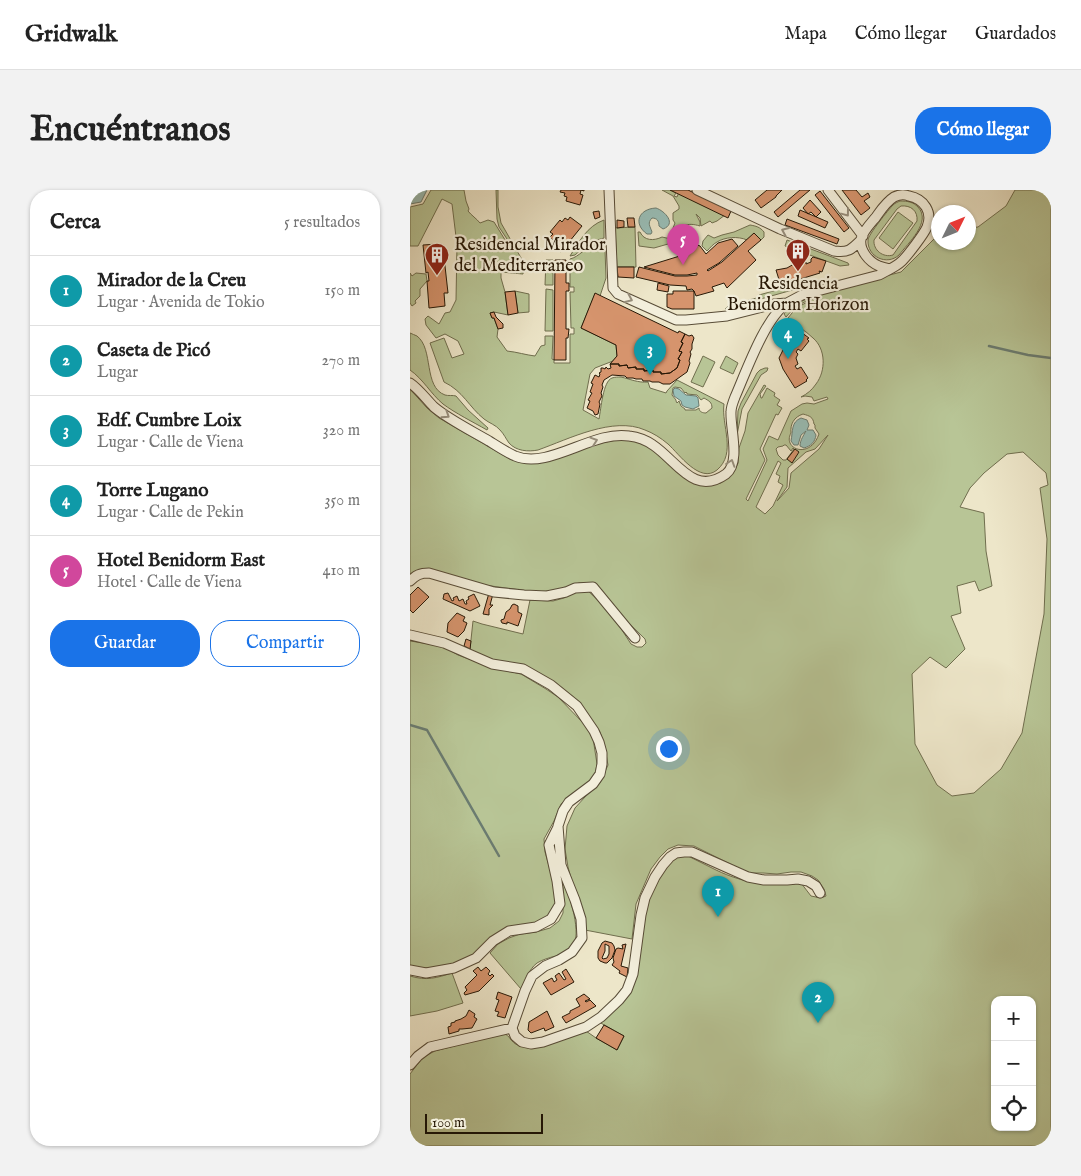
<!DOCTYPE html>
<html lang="es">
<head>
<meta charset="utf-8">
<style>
  :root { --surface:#fff; --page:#f2f2f2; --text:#222; --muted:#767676; --line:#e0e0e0; --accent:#1a73e8 }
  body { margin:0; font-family:"IM FELL English",serif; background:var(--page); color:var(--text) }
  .controls { position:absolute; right:15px; bottom:15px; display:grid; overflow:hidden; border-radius:10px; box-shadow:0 1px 4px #0004 }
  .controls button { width:45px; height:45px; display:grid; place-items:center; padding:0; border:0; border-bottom:1px solid var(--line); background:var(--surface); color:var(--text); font:25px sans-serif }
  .compass { position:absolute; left:521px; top:15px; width:45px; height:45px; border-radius:50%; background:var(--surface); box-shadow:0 1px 4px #0004; rotate:47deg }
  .scale { position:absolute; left:15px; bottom:12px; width:118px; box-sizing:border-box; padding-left:5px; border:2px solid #271806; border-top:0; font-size:14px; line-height:18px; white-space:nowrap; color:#271806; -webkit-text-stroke:4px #f3efdc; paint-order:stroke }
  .you { position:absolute; left:258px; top:558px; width:18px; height:18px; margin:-12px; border:4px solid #fff; border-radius:50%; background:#1a73e8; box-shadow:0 0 0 8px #1a73e833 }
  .badge { display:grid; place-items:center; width:32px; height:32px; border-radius:50%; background:var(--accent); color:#fff; font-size:16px; font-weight:700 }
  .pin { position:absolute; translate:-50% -41px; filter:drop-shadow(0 1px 2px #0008) }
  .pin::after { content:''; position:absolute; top:26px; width:18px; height:15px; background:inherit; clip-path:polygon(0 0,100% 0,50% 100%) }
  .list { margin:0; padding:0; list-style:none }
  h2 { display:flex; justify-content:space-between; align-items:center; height:65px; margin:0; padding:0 20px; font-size:21px }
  h2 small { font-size:16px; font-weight:400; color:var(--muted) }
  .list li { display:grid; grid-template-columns:32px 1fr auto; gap:15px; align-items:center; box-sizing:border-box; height:70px; padding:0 20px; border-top:1px solid var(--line) }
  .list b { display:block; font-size:19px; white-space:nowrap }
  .list p { margin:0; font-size:16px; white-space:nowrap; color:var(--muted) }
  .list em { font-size:16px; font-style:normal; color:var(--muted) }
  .actions { display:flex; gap:10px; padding:15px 20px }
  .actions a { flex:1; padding:11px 0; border:1px solid var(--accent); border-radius:20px; text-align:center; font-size:18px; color:var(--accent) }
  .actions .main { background:var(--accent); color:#fff }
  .icon { flex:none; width:28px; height:28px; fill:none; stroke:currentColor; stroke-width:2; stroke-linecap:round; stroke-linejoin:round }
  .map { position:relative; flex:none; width:641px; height:956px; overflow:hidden; border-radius:20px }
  header { display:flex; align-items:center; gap:30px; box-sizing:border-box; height:70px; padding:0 25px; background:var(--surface); border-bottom:1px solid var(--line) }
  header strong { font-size:24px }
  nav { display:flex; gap:28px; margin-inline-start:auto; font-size:18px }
  .intro { display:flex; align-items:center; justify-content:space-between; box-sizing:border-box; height:120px; padding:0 30px }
  h1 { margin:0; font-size:35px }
  .button { padding:12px 22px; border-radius:20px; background:var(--accent); color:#fff; font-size:18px; font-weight:700 }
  main { display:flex; gap:30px; padding:0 30px }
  aside { flex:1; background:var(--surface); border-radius:20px; box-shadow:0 1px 4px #0004 }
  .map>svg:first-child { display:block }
  .green { fill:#b8c596; stroke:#706e4e; fill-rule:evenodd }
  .water { fill:#99bfb8; stroke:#6b7c71 }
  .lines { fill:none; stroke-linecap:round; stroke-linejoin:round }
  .stream { stroke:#6b7c71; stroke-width:2.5 }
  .building { fill:#d6946d; stroke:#271806; fill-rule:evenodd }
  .street-casing { stroke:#584c37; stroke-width:11 }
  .street { stroke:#f3efdc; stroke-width:9 }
  .oneway { stroke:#978e7c }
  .labels { text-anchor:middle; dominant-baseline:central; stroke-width:4.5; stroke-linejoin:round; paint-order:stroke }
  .poi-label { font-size:18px; fill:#271806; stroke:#f3efdc; text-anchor:start }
</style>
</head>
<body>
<header>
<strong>Gridwalk</strong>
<nav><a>Mapa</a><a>Cómo llegar</a><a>Guardados</a></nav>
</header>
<div class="intro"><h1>Encuéntranos</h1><a class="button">Cómo llegar</a></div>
<main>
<aside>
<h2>Cerca<small>5 resultados</small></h2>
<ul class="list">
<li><span class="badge" style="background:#0f9aa8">1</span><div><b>Mirador de la Creu</b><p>Lugar · Avenida de Tokio</p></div><em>150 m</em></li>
<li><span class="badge" style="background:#0f9aa8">2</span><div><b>Caseta de Picó</b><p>Lugar</p></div><em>270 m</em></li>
<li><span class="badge" style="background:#0f9aa8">3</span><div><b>Edf. Cumbre Loix</b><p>Lugar · Calle de Viena</p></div><em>320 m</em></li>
<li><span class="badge" style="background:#0f9aa8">4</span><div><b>Torre Lugano</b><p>Lugar · Calle de Pekin</p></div><em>350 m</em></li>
<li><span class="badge" style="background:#d1479c">5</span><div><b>Hotel Benidorm East</b><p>Hotel · Calle de Viena</p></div><em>410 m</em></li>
</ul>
<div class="actions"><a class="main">Guardar</a><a>Compartir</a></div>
</aside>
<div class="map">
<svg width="641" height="956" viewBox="0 0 641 956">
  <rect width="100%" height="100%" fill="#ede6c9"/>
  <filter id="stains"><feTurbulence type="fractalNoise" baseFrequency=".004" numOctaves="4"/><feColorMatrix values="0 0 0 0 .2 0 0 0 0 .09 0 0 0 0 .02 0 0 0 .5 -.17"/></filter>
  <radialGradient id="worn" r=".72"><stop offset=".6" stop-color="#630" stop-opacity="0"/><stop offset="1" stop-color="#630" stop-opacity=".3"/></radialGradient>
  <!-- green -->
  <path class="green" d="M21,0H54L56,11L59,19L58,21C61,25 67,29 70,33L78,30L84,32L97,53L99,52L89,37L87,29L86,0H88V17L91,33L114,73L113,84L91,82V88L95,102L98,125L84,122L80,123L82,128H84L88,139L87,147L97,161C107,162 116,165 125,166L131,156L135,155V146H143L142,169L144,170V173H160V144H164V138H161L160,102H164V97H160V69C169,67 176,57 185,53C189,54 190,59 195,59L196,88L190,106L185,104L171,138L206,155L207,166L203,171L185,178L180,184L173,220L189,229C191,219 193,191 202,188C205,187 208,187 211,187C220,189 228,193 238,192L240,198L256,203L257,201L267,190L314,214C311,235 327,263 307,280C290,294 269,264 258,254C251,248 243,243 235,240C203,226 159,249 128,260C118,262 106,261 99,253C96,249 94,244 90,240C86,235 79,233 74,229C59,217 53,201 34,192L20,153L34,148L42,168L54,164L48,151L35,144L26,148L16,135L15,129L18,126L29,134L35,123L40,122L46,110L47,55L42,14L32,9L8,56H0V17L13,14ZM265,197L271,198L275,203L276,202L277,203V204L287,205L291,210L294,208C299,211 302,212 302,218L296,223C293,223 289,222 289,218L286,220H275V219L271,216L269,211L267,213L266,211V210L262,205L263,198Z
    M252,0H260L266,3L264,6L267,7L269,2L315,25L307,31L302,33L300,31L291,36L290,28L286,24L290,32V36C277,32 268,35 268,49L262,45L261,43L265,33L263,30V23L269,19V16L263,6Z
    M605,0H641V956H0V884L13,867L25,861L93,843C100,845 101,853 108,855C130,862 155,848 176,841L186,848L207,860L214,846L189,832L211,814L236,715L243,700L259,671L274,664C285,669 295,675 306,680C335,694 360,696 391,693L401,706L411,708L416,706L414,699L408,690L402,686L391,682H381L367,684L353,683H338L284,656L268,655L258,659L250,667L241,679L226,714L222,749L175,740L158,677L155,659L157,636L165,618L175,607L190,593L198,575L195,558L190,542L171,516L136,487L118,478L84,470L66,463L60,459L63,431L72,434L113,444L120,410L143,411L154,408L165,402L178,401L189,411L210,437L221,454L227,457H232L236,453L235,449L178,393H169L154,400L125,402L74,395L26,381L0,387V199L17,218L29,228L100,269L119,273H130L190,253L213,249L227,251L239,256L295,295L311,293L324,282L328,273L329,258L335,241L338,223L354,195L356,196L350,204L351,208H352L357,198L365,203L364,206L370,210L367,215L372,218L368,225L366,224L350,259L355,270L336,309L338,311L357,270L353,259L359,246L368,250L381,221L392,214L397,213L404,214L418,209L417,207L404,211L402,207L395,206L391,207C397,204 402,200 406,194C416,181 416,159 403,148C395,140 386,136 378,128L386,118L407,107L408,105L385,117L376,127L374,124L378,119L388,113L410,103L491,82L527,46L528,40V52H558L559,38L568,37L596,16ZM393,224C400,226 403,227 404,234L405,235V238L409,244C400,270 372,259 381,243C380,234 384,227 393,224ZM418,245L409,259L381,283L379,298L367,311L377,297L378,278L396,262L405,259ZM374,255H376L381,261L383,258L384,259L376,270H373L368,265L366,259L368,257L373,256ZM613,262L636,283L638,295L630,298L637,349L634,424L612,543L591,579L564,603L542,606L527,595L505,554L502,484L520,467L536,478L555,459L541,426L551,423L547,396L565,391L569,401L582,396L576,361L574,323L550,317L560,298L574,283L597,264ZM368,271L371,273L366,284L370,286L368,292L373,295L363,316L355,324L346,317ZM585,810H622V937H585Z
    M490,11C498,11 503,12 508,17C522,32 498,53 489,65C477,76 457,67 458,50C458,45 479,19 483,15C485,13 488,12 490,11ZM491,16C501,15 508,21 507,31L483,65C473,68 463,60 464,50L487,19Z
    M488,22L503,33L483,59L469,48Z
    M194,30V48C182,51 174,57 165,65L160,66C169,52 177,36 194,30Z
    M340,35C346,36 350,37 354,42V47L351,50L344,43L337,50C328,46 315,47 307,52C303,54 300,58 297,61L292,56L293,51L298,45L304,48L312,45L324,42Z
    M225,37L226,77H207L205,38Z
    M228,42H230C234,51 244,51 252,47L261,49L265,52L244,58L229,56Z
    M377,50L438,73L439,75L430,76L375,56Z
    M136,70H143V95H135Z
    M0,83L2,86L6,83L16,84L17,91L10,99V106L5,111L6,113L2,116L0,113Z
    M385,95L386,99L315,119L318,116L350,107L349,105Z
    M136,99L143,100V141H135Z
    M105,101L119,104V122L108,123Z
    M0,143C2,144 5,145 7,146C24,159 13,197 35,205C38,206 43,205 46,206L58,220L78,238L77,240C63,232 45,223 33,214C21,204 13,189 0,180Z
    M293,166L305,172L293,197L281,192Z
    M316,166L328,173L323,184L310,178Z
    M355,178H358L357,181L351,185L332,219L327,245L328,221L331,213L347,183L350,180Z
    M0,451L27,455L36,458L48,465L81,477L111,484L136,499L148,507L176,536L183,548L187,574L185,585L175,596L163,603L151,614L144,631L134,649L135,662L145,697L146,712L141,725L131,732L92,740L68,761L52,771L25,779L0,777Z
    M145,674C148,679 151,685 154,691C159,704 173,746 162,757C152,767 138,766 127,773C119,779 115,791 111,799L80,763L88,754L99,748L110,744L126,742L140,738L149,731L153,723V698Z
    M42,783L53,813L27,821L0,826V786C17,791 26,788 42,783Z"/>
  <!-- water -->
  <path class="water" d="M2,0H17L11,12L0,14V5Z
    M246,18C255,21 267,34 253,39L249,36C249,31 247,28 242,28C237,33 240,36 242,42L241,44H237C223,34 228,19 246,18Z
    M265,198L269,199L276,205L286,206L288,208L289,216L283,219L275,217L272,215L271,211L264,206L263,200Z
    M391,228L397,230L399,235L397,240H403L406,245C405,252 401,256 394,258L390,256C390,250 394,245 396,241L391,245L388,255H384L381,251C383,241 381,232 391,228Z"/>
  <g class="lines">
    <!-- stream -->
    <path class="stream" d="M579,156L618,165L641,168
      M0,535L17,540L89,666"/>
  </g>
  <!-- building -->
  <path class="building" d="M151,0H174V1L171,0L170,4L173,5L170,15L156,11L157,7L154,6L155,3L150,2Z
    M260,0H278L321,21L318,28Z
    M357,0H372L366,6V7L351,18L345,10Z
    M390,0H400L368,27L364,22Z
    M432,0H446L452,7L458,3L460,7L454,11L460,18L451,25Z
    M410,1L439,38L434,42L405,5Z
    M400,10L411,22L406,27L401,22L398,24L393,18Z
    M390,20L418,32L415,38L388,26Z
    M189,21L190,27L185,29L183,22Z
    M160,27L172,36L151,62L140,53L143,50L140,47L143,44L140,42L150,30L152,32L155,28L158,30Z
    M217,28H224L225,37H218Z
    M377,29L429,49L427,54L375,35Z
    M207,30L214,31V37L207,38Z
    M344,43L351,50L338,61L346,70L317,98L314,93L302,97L304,101L286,106L284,101L282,99L277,100L276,96L260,95L226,87L229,77L265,86H277L287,85V83L277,85H265L234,77L273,65L280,55L285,54L290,56L296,64L308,53L322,49L328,56L309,73L297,80L298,81L312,72Z
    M28,54L30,67H34L38,103H34L35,116L19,118L17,91H19L18,82L16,83L13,55Z
    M403,67L416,71L412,82L409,81L410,83L374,94L375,95L371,96L366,80L377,78L384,74L396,72V74L401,72V69Z
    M145,70H156V93H159V101H156V139H159L158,148H156V170H144Z
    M207,77H224V88L208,87Z
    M248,93L259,96L258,102L247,100Z
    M105,101L108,123L98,125L95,102Z
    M263,101H284V119H262L257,117V104H263Z
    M185,103L268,143L269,141L275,144L271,152L273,153L269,161L272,162L268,169L270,170L267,178L260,183L251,184V182H243V180L234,181V179H226V177L218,178L217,175L209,176V174H200L207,166L206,155L171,138Z
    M84,122L86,127L93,134V138L88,139L84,128H82L80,123Z
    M388,140L399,148L397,149L399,151L391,161L388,159L386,162L388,164L386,168L388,174L385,176L387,179L391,177L398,188L396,190L397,191L385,198L373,179L369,168L374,158Z
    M275,144L279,146L282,145L284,148L282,154V159L280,162L281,164L279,171L280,173L277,182L260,194H253L249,192H242L240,191H233L232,189H226L223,188H217L215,186L202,185L194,190L192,195L193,197L191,203L192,206L189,212L190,214L188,224L185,225L183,221L177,218L180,211L178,210L182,203L180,202L183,194L181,193L185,185L189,187L190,184L189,183L191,182V178H193L195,179L196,177L198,179L201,178L200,174H209V176L217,175L218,178L226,177V179H234V181L243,180V182H251V184L260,183L267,178L270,170L268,169L272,162L269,161L273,153L271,152Z
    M385,259L389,262L382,273L377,269Z
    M8,397L19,407L3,423L0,420V405Z
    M38,403L42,411L44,410L43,408L47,406L49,411L53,409L55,414H57L56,411L59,409L58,407L64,404L70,416L60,421L33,409L34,404Z
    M79,403L83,404L80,415H83L79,419V425L73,424Z
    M104,414L108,416V422L112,424L108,436L97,432V434L92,433L91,431V430L94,429L96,422L100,419L102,415Z
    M47,423L55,427L53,431L57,433L54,441L48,447L37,442L38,433Z
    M56,449L61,451L60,459L54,456Z
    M195,751L202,753L204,756L205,760L202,768L197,773H195L190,771L188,768V761L192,753ZM195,754L199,756V764L197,768L193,769L192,768L195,761Z
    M216,754L211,776L218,778L217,787L209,783L210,781L202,775L204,772L203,768L206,759L208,758L213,759L212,755Z
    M68,777L71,781L76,777L80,781L78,784L80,786L82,784L84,786L69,801L55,805L54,803L57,800L55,797L67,785L63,781Z
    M156,779L164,792L141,805L133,793L142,788L144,792L147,790L145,786L149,783L154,790L156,789L152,782Z
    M88,802L102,807L95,828L87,826L89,822L85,821L89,810L86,809Z
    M174,804L180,809L175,811L176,812L180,810L186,816L156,833L152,827L160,823V821L170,816L166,809Z
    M59,820L65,824L64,827L67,829L62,838L52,839H49V841L39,844L38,837L41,836V833L45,832V831L51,829L56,826Z
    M137,821L144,837L135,841L134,838L121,843L118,840L119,832Z
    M194,835L214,846L207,860L186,848Z"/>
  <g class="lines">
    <defs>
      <path id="street" d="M199,0L203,98L208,104L266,130H276L317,126L364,114L377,113L392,105L469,85C476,81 486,77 492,71C498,65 514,44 517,37C523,22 514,9 499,6C494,4 488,5 484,7C476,12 471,20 466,27C461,33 453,41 451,49C449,60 459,72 469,76C472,77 476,78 480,79
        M287,0L370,39L424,61C438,63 441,60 451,50
        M418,0L453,46
        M0,193C9,199 16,209 24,217C38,229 62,241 79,251C87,256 96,262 105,266C139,280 183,240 219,246C227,247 236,250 243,255C267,271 284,307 316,284C331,272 320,238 321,222C321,217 323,212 325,207C336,182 355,128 377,113
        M0,391C6,385 10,383 19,383L84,402L114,405L137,406L156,402L165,398L183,397L225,448
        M0,445L34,453L82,474L113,479L141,495L167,516L184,541L189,552L192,563V574L190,584L183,594L159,612L153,621L148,636L151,675L165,710L171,729L172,748L162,762L149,770L135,776L122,786L115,801L102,838L105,846L112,852L121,854L133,852L176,837L191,827L209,810L217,800L223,784L231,725L235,708L245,687L253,675L260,667L266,663L274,662H282L338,687L354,690H377L388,689L398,691L406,696L410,703
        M0,780L16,783L44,778L66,768L83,751L99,741L126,737L141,729L150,714L147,691L139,655L148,637
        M0,875L8,866L20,857L102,838"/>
    </defs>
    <!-- street casing -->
    <use href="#street" class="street-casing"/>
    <!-- street -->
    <use href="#street" class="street"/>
  </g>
  <!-- one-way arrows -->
  <defs><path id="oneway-chevron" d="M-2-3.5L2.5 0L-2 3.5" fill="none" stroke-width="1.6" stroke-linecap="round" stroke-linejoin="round" transform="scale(1.25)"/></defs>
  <g class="oneway">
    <use href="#oneway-chevron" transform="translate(436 23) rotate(53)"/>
    <use href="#oneway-chevron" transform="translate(375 41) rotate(-157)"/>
    <use href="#oneway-chevron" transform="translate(219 109) rotate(24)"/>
    <use href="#oneway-chevron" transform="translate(36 225) rotate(33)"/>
    <use href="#oneway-chevron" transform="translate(184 251) rotate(-19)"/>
    <use href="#oneway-chevron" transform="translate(321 273) rotate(-72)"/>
  </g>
  <!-- icons -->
  <defs>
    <symbol id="building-pin" viewBox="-11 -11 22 30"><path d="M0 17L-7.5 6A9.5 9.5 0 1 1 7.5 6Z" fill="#8f2418" stroke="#f3efdc"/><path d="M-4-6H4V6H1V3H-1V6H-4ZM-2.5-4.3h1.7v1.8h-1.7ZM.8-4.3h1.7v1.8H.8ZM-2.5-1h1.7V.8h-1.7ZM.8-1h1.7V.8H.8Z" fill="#fff"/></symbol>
  </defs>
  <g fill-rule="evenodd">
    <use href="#building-pin" x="374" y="47" width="28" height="38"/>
    <use href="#building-pin" x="13" y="51" width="28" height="38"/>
  </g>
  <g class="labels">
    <!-- poi labels -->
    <g class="poi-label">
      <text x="44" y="55">Residencial Mirador<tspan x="44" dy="21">del Mediterraneo</tspan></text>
      <text x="388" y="94" text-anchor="middle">Residencia<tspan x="388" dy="21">Benidorm Horizon</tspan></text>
    </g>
  </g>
  <rect width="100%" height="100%" filter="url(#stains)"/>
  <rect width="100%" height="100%" fill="url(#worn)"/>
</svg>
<div class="controls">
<button>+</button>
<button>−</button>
<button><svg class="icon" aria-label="locate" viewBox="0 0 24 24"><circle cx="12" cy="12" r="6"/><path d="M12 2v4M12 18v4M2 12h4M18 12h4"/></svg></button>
</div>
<svg class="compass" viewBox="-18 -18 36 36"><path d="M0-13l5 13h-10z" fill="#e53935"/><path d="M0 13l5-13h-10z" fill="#767676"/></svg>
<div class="scale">100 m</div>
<div class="you"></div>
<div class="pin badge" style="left:308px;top:727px;background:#0f9aa8">1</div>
<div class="pin badge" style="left:408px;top:833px;background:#0f9aa8">2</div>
<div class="pin badge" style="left:240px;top:185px;background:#0f9aa8">3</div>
<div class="pin badge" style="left:378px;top:169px;background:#0f9aa8">4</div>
<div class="pin badge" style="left:273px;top:75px;background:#d1479c">5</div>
</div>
</main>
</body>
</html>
